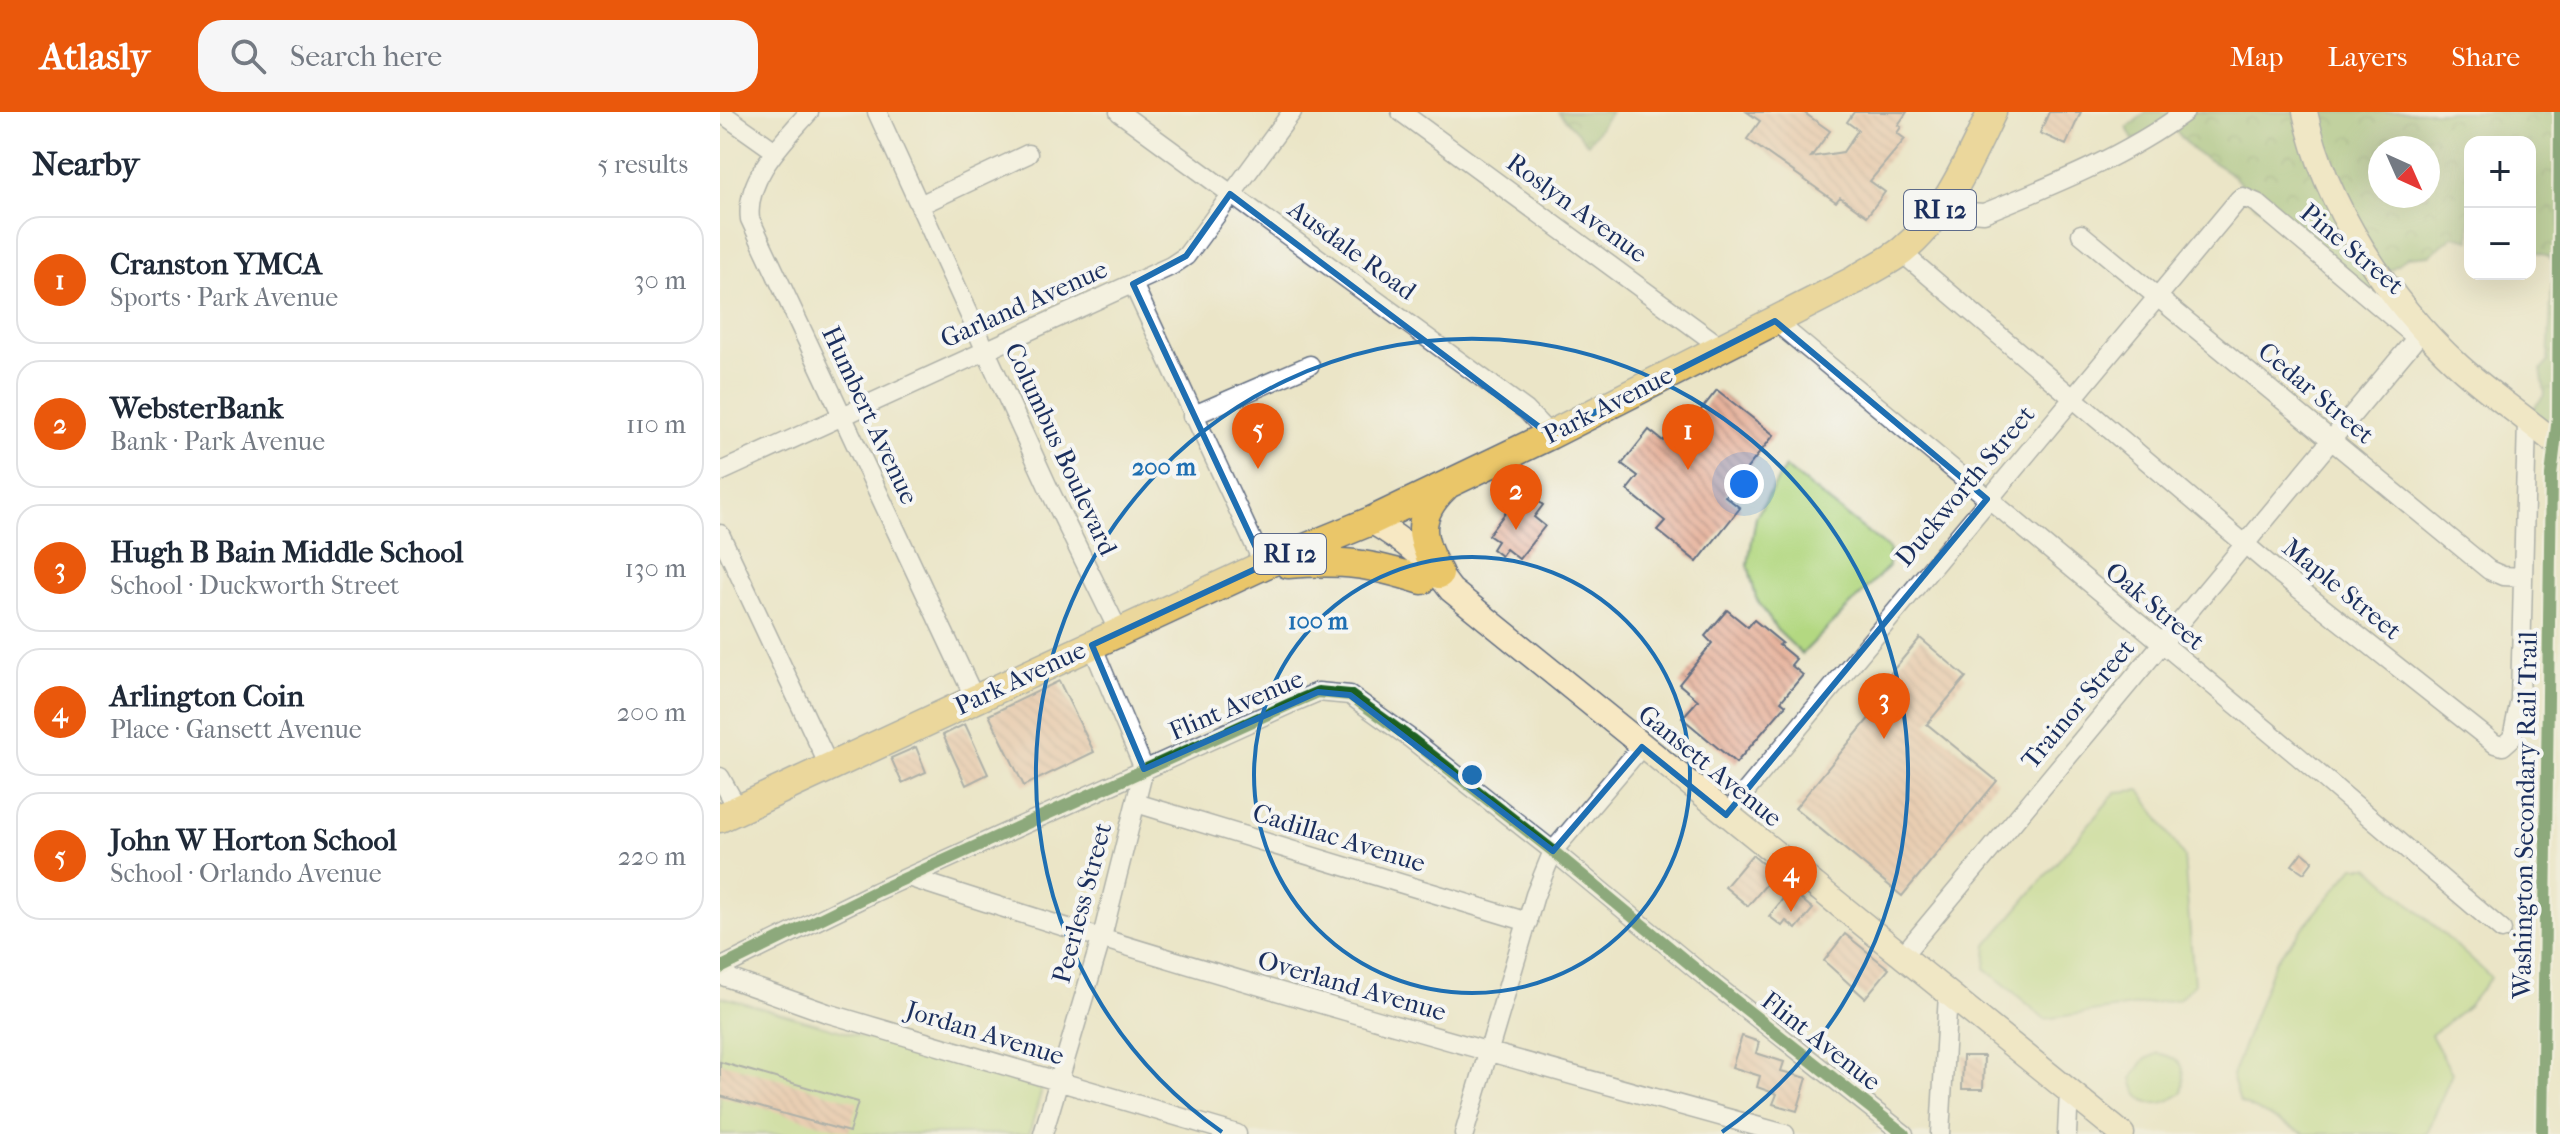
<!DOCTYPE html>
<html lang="en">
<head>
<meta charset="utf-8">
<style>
  :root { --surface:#fff; --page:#f6f6f7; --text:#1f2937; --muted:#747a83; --line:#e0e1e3; --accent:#ea580c }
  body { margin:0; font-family:"IM FELL French Canon",serif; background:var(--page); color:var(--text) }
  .controls { position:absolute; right:24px; top:24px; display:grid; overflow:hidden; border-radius:16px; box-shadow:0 8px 32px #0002 }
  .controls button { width:72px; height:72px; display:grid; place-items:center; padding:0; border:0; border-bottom:2px solid var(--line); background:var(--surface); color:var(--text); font:40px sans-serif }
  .compass { position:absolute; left:1648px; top:24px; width:72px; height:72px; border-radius:50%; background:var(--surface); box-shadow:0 8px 32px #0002; rotate:135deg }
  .you { position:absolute; left:1024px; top:372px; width:28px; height:28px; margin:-20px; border:6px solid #fff; border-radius:50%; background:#1a73e8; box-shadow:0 0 0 12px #1a73e833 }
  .badge { display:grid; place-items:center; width:52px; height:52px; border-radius:50%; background:var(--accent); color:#fff; font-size:26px; font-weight:700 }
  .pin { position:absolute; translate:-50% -66px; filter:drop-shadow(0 2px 4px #0008) }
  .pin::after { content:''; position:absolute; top:42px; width:28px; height:24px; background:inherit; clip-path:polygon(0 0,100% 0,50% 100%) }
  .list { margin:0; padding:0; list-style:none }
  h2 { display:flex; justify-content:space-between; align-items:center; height:104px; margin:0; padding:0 32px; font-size:34px }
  h2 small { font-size:26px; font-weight:400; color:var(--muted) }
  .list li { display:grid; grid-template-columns:52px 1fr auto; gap:24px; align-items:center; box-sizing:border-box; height:128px; margin:0 16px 16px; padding:0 16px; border:2px solid var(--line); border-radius:24px }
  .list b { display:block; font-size:30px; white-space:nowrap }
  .list p { margin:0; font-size:26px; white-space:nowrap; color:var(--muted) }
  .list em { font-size:26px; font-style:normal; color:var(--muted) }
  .icon { flex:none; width:44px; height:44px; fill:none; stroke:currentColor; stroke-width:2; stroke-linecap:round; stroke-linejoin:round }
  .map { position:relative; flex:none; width:1840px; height:1022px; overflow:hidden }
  header { display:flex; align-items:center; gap:48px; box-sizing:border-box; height:112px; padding:0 40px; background:var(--accent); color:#fff }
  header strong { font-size:38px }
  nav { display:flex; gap:44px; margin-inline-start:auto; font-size:28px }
  .search { width:560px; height:72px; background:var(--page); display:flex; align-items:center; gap:20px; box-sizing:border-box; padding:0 28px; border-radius:24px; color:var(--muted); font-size:30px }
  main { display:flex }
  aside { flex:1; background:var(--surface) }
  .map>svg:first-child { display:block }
  .forest { fill:url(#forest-crowns); stroke:#547466; stroke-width:2; fill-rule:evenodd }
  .park { fill:#b3d881; stroke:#678470; stroke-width:2 }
  .building { fill:url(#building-back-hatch) }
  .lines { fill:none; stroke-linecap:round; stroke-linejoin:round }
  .street-casing { stroke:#646f83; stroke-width:21 }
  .secondary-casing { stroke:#646f83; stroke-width:27 }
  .primary-casing { stroke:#646f83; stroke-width:31 }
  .street { stroke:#fff; stroke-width:18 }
  .secondary { stroke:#f7e8c3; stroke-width:24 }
  .primary { stroke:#eac669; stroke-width:28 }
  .cycleway-casing { stroke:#f6f6f2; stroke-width:17 }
  .cycleway { stroke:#1b5e20; stroke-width:12 }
  .marked { fill:none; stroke:#1f6fb2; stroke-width:6; stroke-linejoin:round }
  .ring { fill:none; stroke:#1f6fb2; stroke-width:4 }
  .labels { text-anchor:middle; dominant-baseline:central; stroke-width:8; stroke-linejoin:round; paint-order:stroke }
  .shield { fill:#f6f6f2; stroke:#5d6b8a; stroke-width:2 }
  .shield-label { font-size:24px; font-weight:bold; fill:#1b2f5e }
  .street-label { font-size:26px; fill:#1b2f5e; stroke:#f6f6f2 }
  .centre { fill:#1f6fb2; stroke:#f6f6f2; stroke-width:4 }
  .ring-label { font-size:24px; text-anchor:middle; font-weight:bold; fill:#1f6fb2; stroke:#f6f6f2; stroke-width:8; stroke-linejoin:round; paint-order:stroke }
</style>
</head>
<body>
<header>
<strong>Atlasly</strong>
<div class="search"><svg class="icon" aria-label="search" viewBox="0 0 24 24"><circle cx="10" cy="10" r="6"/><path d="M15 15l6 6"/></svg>Search here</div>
<nav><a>Map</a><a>Layers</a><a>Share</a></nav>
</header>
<main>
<aside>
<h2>Nearby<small>5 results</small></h2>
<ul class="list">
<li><span class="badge">1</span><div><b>Cranston YMCA</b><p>Sports · Park Avenue</p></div><em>30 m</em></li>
<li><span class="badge">2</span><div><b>WebsterBank</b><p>Bank · Park Avenue</p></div><em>110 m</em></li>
<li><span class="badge">3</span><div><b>Hugh B Bain Middle School</b><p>School · Duckworth Street</p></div><em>130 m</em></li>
<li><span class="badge">4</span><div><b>Arlington Coin</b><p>Place · Gansett Avenue</p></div><em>200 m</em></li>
<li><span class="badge">5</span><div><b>John W Horton School</b><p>School · Orlando Avenue</p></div><em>220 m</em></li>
</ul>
</aside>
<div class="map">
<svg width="1840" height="1022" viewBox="0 0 1840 1022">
  <defs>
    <pattern id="forest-crowns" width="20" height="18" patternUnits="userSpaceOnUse" patternTransform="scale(2)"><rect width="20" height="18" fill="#8eb86f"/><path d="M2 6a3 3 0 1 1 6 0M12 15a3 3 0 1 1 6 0" fill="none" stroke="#73965e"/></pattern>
    <pattern id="building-back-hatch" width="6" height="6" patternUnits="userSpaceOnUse" patternTransform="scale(2)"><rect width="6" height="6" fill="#e6b099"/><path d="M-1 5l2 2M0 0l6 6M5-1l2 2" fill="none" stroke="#ba9080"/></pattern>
  </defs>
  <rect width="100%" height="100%" fill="#f6f6f2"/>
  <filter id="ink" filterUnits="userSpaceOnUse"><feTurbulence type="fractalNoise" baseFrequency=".0125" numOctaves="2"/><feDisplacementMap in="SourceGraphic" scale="16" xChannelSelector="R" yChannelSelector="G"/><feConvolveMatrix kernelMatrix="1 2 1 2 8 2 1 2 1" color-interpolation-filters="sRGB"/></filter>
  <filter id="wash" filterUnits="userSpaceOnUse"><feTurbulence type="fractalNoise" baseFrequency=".006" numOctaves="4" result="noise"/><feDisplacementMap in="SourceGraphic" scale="32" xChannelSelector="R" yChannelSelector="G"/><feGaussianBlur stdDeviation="1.8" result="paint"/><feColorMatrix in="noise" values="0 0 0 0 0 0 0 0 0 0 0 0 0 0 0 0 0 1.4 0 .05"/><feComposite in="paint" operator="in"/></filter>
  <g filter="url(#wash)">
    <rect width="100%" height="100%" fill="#ebe5c7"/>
    <!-- forest -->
    <path class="forest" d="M838,0H891L868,32Z
      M1426,0H1840V336L1806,306L1825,282L1821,258L1828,250L1833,150L1829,144L1810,139V30H1750V128L1733,124L1710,143L1688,145L1663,163L1700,215L1527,87C1523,62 1493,52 1474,39C1466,32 1459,22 1452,14L1413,28L1407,16ZM1660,36H1708V84H1660Z"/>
    <!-- park -->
    <path class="park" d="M1065,355L1169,437V454L1082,542L1057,518L1036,486L1028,452L1036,405Z
      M1420,678L1464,745L1474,872L1459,887L1325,907L1265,856L1267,833L1396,680Z
      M1634,755H1649L1771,865L1748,894L1711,923L1732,961L1707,1022H1585L1520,990L1512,964L1555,849Z
      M0,884L322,977L309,1022H0Z
      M1438,941C1464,947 1467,956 1462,981C1440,997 1417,996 1412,966L1424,948Z"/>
    <g id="blocks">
      <!-- building -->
      <path class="building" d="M1027,0H1083L1110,19L1091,45L1123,40L1138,18L1127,10L1134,0H1187L1178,13L1181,15L1177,21L1185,27L1150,69L1165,80L1147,104L1120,85L1116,90L1027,27L1040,9Z
        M1329,0H1361L1346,33L1320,21Z
        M997,278L1054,323L1005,384L1020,396L977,450L937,418L945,409L907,378L918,364L902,352L929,318L943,329L949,321L957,328Z
        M810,383L823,393L814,405L825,414L799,447L786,437L781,444L772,437L777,429L768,423L794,390L800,395Z
        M1007,498L1028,515L1034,508L1062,531L1059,533L1076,547L1071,553L1083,563L1061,589L1066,593L1016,651L962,606L978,588L959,572L992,531L985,524Z
        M1200,526L1246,565L1207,612L1277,669L1182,784L1075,696L1179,570L1170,562Z
        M339,569L374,640L304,674L269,603Z
        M245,612L268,662L246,673L223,623Z
        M196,635L206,660L182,671L171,646Z
        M1582,740L1593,749L1584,761L1572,753Z
        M1032,743L1055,762L1028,794L1005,775Z
        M1070,778L1093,797L1076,817L1066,809L1062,814L1049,804Z
        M1125,822L1169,857L1145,886L1104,849Z
        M1022,924L1039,930L1036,941L1064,950L1061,959L1087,966L1077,999L1053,992L1057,982L1037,975L1040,964L1012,955Z
        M1243,944H1264L1263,977H1242Z
        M0,950L138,990L129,1020L0,984Z"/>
    </g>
  </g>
  <g filter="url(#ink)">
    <use href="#blocks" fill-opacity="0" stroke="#646f83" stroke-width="2"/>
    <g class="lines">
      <defs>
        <path id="street" d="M0,0L55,39
          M89,0C64,29 25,66 30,107L255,587
          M157,0L328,375L399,520
          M399,0L806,298L830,323
          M681,0L1001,235
          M1229,85L1249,100L1264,101C1333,73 1404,45 1465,0
          M200,93L308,42
          M1361,122L1769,458L1783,464L1803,465
          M1181,140L1559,461L1775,632L1783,634L1792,626L1800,588L1807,308
          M413,172L544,453
          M1055,209L1578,644L1782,818
          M472,304L590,253
          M0,360L451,154L466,144L475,132L572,0
          M0,422L109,654
          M0,665L18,697
          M416,691L808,810
          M1006,703L1519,87L1523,85L1537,91L1697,226
          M188,765C478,860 771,941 1065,1022
          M1182,844L1703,218
          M0,856L155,780L570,592L598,580L630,583L691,627L833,739L989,868L1184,1022
          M0,863L107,901L517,1022
          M323,1022L383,821L424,657L372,533
          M744,1022L815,783L833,739L922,634
          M1220,1022L1228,882
          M1347,1022L1349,979"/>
        <path id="secondary" d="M1585,0C1605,94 1669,190 1739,254C1771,283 1808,307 1840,335
          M651,409C682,427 710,449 731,478L1402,1022"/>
        <path id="primary" d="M568,452C625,448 648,451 702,468
          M719,462C699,427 694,404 726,374
          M0,706L544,453L651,409L830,323L1135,168C1150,158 1168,150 1182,139C1226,103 1248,50 1272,0"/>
      </defs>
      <!-- street casing -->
      <use href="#street" class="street-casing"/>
      <!-- secondary casing -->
      <use href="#secondary" class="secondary-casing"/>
      <!-- primary casing -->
      <use href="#primary" class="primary-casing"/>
      <!-- street -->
      <use href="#street" class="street"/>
      <!-- secondary -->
      <use href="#secondary" class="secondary"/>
      <!-- primary -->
      <use href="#primary" class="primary"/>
      <defs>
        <path id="cycleway" d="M0,856L155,780L570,592L598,580L630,583L691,627L833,739L989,868L1184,1022
          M1822,1022L1831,364L1838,305L1840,0"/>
      </defs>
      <!-- cycleway casing -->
      <use href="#cycleway" class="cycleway-casing"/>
      <!-- cycleway -->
      <use href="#cycleway" class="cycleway"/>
    </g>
  </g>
  <!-- marked area -->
  <path d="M0 0H1840V1022H0ZM510,82L830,323L1055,209L1267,387L1006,703L922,635L833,739L630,583L598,580L424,657L372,533L544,453L413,172L466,144Z" fill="#ebe5c7" fill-opacity=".55" fill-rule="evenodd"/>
  <path class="marked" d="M510,82L830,323L1055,209L1267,387L1006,703L922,635L833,739L630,583L598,580L424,657L372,533L544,453L413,172L466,144Z"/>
  <!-- distance rings -->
  <g class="ring">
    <circle cx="752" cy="663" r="218"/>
    <path d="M502 1020A436 436 0 1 1 1002 1020"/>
  </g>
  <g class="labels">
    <!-- shield labels -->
    <g class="shield">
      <rect x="1184" y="78" width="72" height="40" rx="6"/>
      <rect x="534" y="422" width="72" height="40" rx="6"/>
    </g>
    <g class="shield-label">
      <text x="1220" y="98">RI 12</text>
      <text x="570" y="442">RI 12</text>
    </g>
    <!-- street labels -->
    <g class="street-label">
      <text transform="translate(857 96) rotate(36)">Roslyn Avenue</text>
      <text transform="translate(1632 137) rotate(40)">Pine Street</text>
      <text transform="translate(632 138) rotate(36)">Ausdale Road</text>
      <text transform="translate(304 192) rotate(-24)">Garland Avenue</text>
      <text transform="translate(1596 281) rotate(40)">Cedar Street</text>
      <text transform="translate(888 293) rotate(-27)">Park Avenue</text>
      <text transform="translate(150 303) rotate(65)">Humbert Avenue</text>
      <text transform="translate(341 337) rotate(65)">Columbus Boulevard</text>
      <text transform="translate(1245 374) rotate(-50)">Duckworth Street</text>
      <text transform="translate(1622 477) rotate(39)">Maple Street</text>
      <text transform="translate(1435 494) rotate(40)">Oak Street</text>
      <text transform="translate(300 566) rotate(-25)">Park Avenue</text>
      <text transform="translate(1358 592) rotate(-50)">Trainor Street</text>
      <text transform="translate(516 593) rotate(-23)">Flint Avenue</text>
      <text transform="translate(990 654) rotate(39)">Gansett Avenue</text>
      <text transform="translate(1805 703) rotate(-89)">Washington Secondary Rail Trail</text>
      <text transform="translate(619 726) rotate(17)">Cadillac Avenue</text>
      <text transform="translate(362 791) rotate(-75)">Peerless Street</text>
      <text transform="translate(632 874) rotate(16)">Overland Avenue</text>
      <text transform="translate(265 921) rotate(17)">Jordan Avenue</text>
      <text transform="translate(1101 929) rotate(38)">Flint Avenue</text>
    </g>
  </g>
  <circle cx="752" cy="663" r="12" class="centre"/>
  <g class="ring-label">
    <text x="444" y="363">200 m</text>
    <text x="598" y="517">100 m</text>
  </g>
</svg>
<div class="controls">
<button>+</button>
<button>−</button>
</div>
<svg class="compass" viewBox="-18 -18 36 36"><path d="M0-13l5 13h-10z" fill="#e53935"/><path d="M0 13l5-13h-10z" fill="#747a83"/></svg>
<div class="you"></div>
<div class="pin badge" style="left:968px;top:358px">1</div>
<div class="pin badge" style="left:796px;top:418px">2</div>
<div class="pin badge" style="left:1164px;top:627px">3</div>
<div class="pin badge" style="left:1071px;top:800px">4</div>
<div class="pin badge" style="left:538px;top:357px">5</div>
</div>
</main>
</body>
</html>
